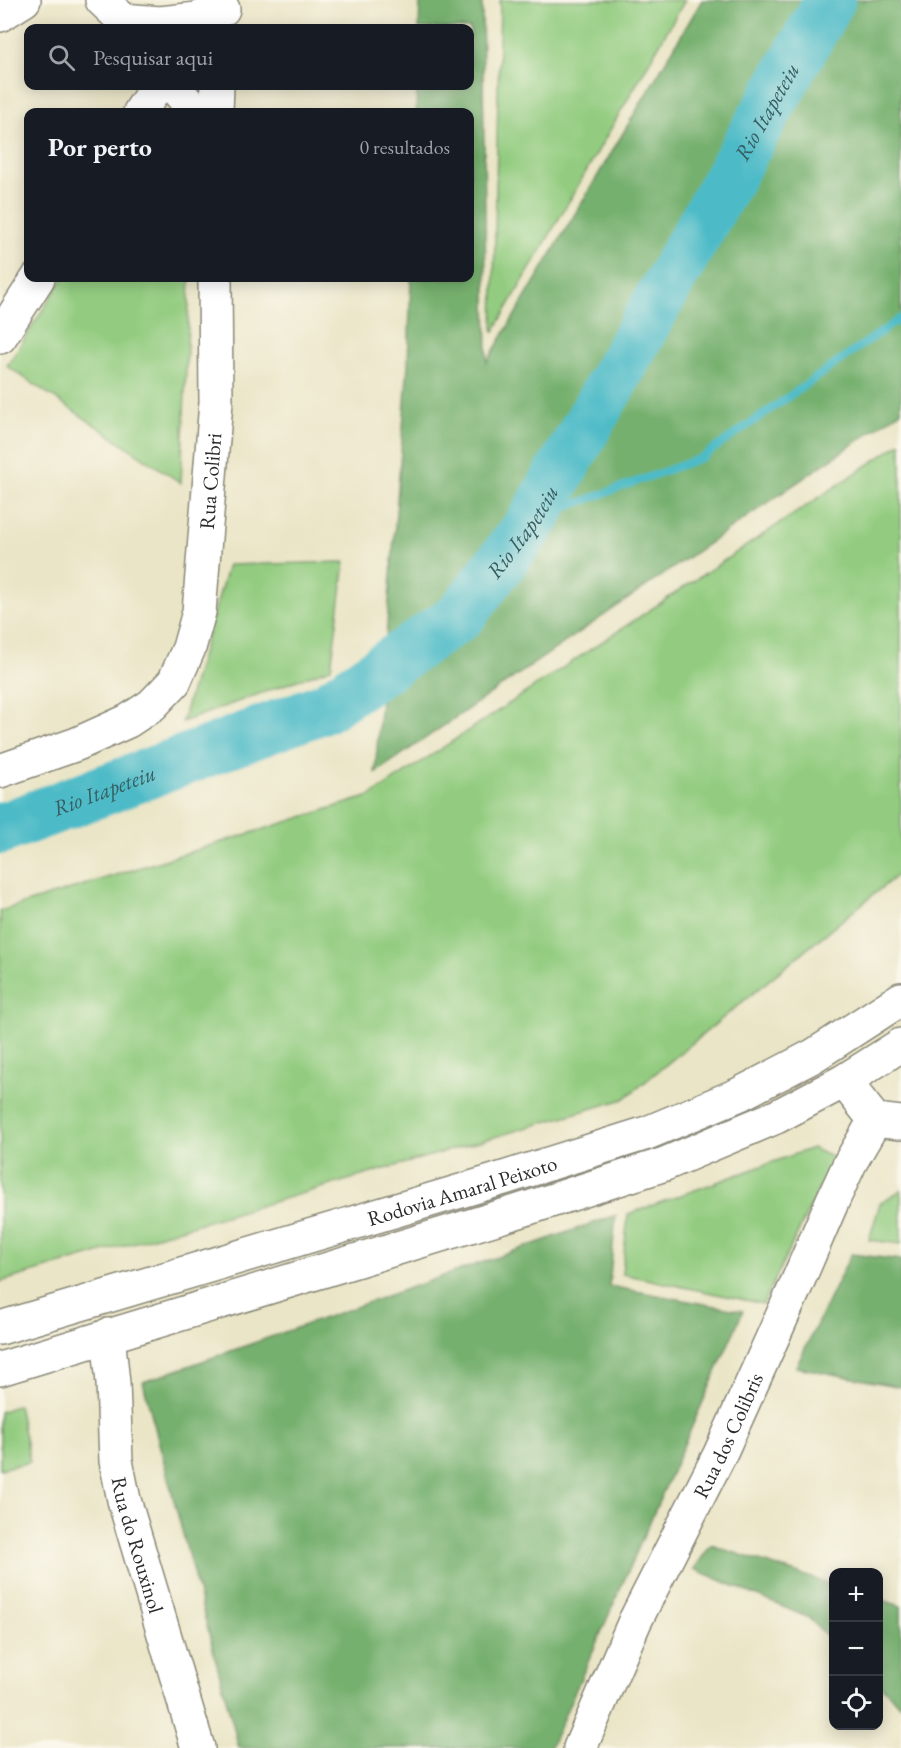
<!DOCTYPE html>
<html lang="pt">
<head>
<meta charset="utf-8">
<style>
  :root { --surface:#171b24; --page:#242831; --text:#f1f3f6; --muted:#9ea1a6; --line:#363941 }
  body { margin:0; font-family:"EB Garamond",serif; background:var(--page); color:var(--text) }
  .controls { position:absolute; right:18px; bottom:18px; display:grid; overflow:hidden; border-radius:12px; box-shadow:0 3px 15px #0003 }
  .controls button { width:54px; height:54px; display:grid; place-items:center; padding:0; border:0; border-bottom:2px solid var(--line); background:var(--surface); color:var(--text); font:30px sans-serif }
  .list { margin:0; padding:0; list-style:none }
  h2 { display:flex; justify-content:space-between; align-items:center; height:78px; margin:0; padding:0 24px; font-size:26px }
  h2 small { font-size:20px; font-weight:400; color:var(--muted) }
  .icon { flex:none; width:33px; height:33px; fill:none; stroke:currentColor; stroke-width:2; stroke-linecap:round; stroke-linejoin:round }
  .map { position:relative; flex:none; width:901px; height:1748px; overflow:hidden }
  .search { position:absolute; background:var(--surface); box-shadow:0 3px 15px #0003; left:24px; top:24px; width:450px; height:66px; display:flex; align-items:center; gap:15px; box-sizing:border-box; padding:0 21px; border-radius:12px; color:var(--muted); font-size:22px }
  .panel { position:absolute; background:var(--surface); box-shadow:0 3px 15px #0003; left:24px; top:108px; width:450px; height:174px; border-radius:12px }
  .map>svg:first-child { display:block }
  .green { fill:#93cc80; stroke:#5f7c56; stroke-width:1.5 }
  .forest { fill:#76b06e; stroke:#506e4c; stroke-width:1.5 }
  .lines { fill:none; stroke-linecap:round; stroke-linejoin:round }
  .stream { stroke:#4dbbc7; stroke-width:8 }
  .river { stroke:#4dbbc7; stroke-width:51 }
  .minor-casing { stroke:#8a8878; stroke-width:36 }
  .highway-casing { stroke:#8a8878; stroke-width:36 }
  .minor { stroke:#fff; stroke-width:33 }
  .highway { stroke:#fff; stroke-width:33 }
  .labels { text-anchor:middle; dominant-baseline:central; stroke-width:4.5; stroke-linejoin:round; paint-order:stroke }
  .street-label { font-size:21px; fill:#2b2b2b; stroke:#fbf7ec }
  .water-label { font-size:22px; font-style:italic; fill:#375d62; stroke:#fbf7ec }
</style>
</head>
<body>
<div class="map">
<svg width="901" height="1748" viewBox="0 0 901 1748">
  <rect width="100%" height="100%" fill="#fbf7ec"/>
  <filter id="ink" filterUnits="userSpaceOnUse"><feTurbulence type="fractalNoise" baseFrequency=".0167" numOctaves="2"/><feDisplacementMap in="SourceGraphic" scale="12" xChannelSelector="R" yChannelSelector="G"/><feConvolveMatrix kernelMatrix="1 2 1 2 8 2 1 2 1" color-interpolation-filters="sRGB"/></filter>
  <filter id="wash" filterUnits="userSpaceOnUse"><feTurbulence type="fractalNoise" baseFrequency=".008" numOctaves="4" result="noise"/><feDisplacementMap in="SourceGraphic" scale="24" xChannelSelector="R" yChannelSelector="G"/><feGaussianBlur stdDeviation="1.35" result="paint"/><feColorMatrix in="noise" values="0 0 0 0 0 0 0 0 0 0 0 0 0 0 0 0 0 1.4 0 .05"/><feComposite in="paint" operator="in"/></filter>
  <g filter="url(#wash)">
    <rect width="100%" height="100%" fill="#eae5c6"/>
    <!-- green -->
    <path class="green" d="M500,0H685L493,333Z
      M63,278H190L181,483L7,366Z
      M901,443V872L624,1099L0,1282V911L370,796Z
      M345,562L331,668L182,722L228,565Z
      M812,1148L834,1158L763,1304L622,1274L628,1214Z
      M901,1190V1244L869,1240L880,1203Z
      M18,1405L30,1462L0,1469V1412Z"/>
    <!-- forest -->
    <path class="forest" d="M420,0H482L487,362L702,0H901V411L375,773L408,364L411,278H470V112H416L417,86H470V28H419Z
      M616,1215L609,1286L743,1311L550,1748H239L143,1382Z
      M851,1254L901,1260V1387L796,1367Z
      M711,1545L833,1585V1642L809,1618L694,1569Z
      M879,1599L901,1606V1706L879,1684Z"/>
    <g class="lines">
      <!-- stream -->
      <path class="stream" d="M534,519L701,458L901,318"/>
      <!-- river -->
      <path class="river" id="s1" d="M0,829L326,707L460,616L534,519L830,0"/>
    </g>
  </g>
  <g filter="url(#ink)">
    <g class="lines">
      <defs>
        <g id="minor">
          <path d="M102,0L123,20L160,23L197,19L223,9"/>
          <path d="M0,15L24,0"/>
          <path d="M174,86L195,112"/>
          <path d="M140,112L157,86"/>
          <path d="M216,112L217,86"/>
          <path d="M0,337L38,278"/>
          <path id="s2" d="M0,771L77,744L128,721L152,705L174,682L189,648L199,612L216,402L215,278"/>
          <path d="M844,1081L875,1120L901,1123"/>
          <path id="s3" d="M108,1335L113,1383L116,1461L124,1500L198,1748"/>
          <path id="s4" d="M580,1748L635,1621L720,1454L794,1290L832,1202L850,1163L875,1120"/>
        </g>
        <g id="highway">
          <path id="s5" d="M0,1328L491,1182L647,1133L740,1094L813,1056L901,999"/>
          <path d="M0,1369L516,1212L665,1164L776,1117L844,1081L901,1045"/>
        </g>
      </defs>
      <!-- minor casing -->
      <use href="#minor" class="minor-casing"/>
      <!-- highway casing -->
      <use href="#highway" class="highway-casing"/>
      <!-- minor -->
      <use href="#minor" class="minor"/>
      <!-- highway -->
      <use href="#highway" class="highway"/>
    </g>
  </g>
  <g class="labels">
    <!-- street labels -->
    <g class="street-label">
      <text stroke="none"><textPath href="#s2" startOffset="404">Rua Colibri</textPath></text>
      <text stroke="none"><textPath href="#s5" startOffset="482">Rodovia Amaral Peixoto</textPath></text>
      <text stroke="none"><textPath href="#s4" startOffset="346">Rua dos Colibris</textPath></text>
      <text stroke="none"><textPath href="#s3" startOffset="213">Rua do Rouxinol</textPath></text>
    </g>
    <!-- water labels -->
    <g class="water-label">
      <text stroke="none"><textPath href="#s1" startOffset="1101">Rio Itapeteiu</textPath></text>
      <text stroke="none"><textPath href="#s1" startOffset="615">Rio Itapeteiu</textPath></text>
      <text stroke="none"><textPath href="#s1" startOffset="111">Rio Itapeteiu</textPath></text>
    </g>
  </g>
</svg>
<div class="controls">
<button>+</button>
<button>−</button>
<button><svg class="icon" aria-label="locate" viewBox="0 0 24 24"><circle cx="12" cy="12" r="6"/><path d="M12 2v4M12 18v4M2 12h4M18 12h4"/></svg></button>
</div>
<div class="search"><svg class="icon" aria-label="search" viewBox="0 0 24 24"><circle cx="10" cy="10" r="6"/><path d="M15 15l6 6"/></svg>Pesquisar aqui</div>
<section class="panel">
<h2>Por perto<small>0 resultados</small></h2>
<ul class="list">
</ul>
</section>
</div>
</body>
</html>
